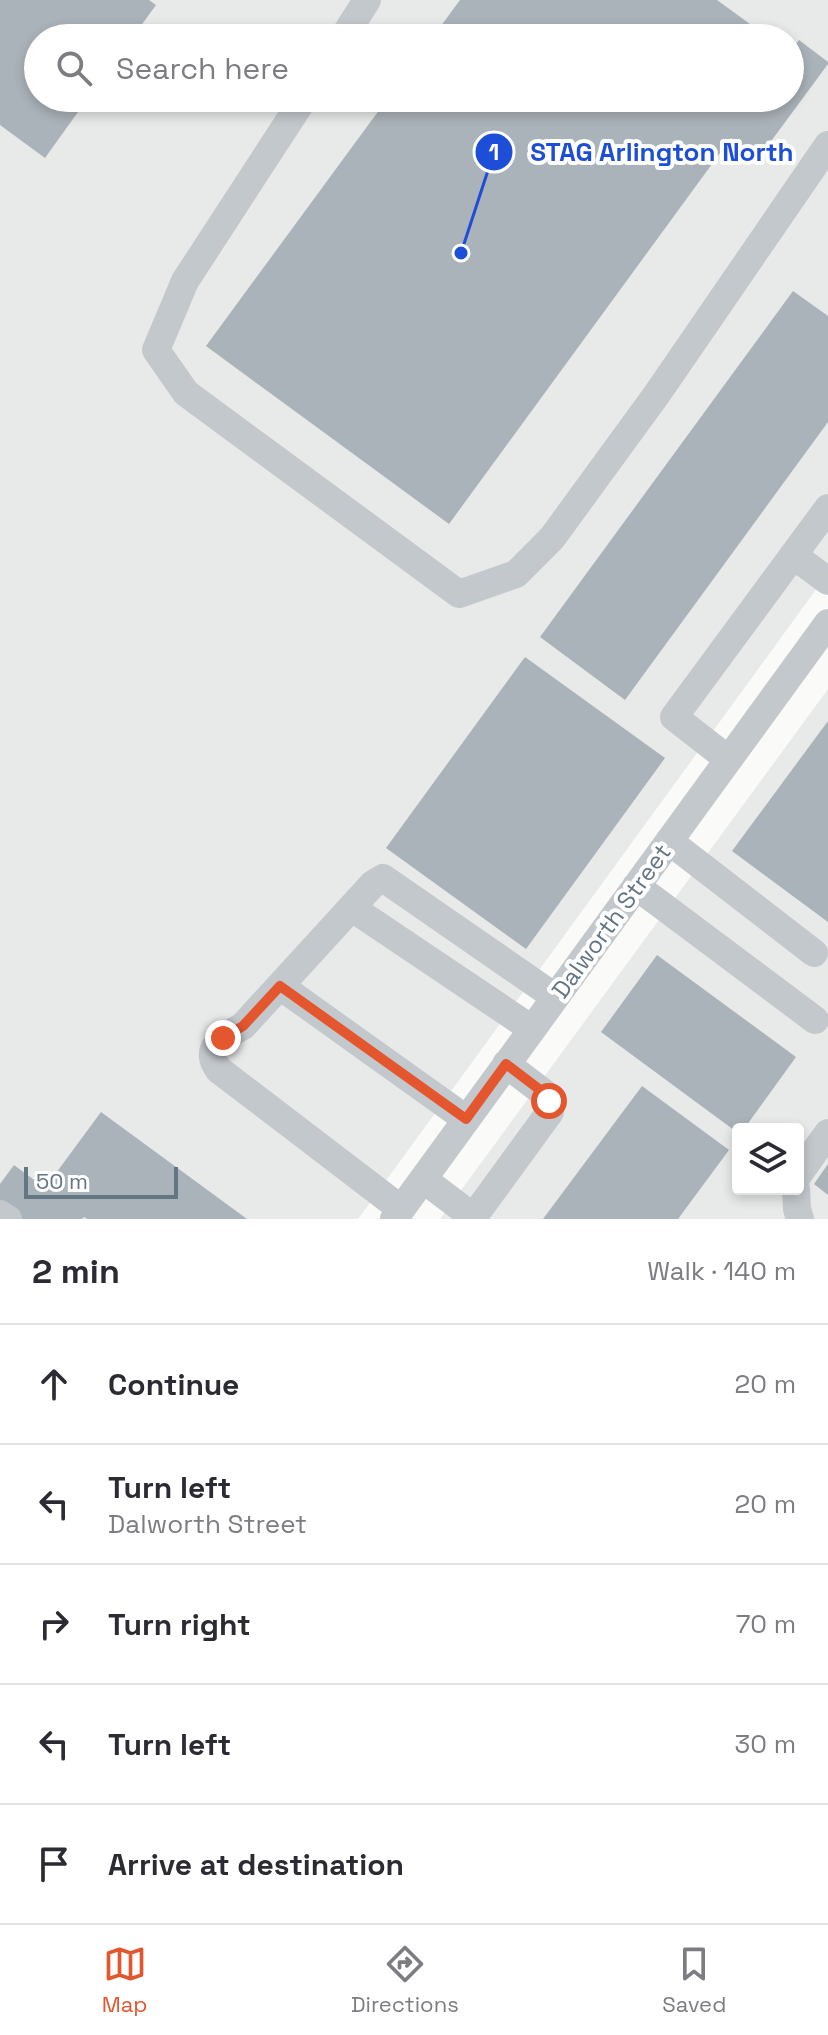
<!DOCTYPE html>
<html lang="en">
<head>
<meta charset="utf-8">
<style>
  :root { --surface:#fff; --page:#f2f2f3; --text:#2b2b33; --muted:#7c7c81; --line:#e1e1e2; --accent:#e4572e }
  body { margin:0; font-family:"Space Grotesk",sans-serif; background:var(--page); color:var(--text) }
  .controls { position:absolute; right:24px; bottom:24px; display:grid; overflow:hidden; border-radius:8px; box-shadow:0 4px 12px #0003 }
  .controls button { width:72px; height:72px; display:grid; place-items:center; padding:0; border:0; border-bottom:2px solid var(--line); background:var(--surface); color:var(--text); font:40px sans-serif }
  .scale { position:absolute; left:24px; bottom:20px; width:154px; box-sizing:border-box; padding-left:8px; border:4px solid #657683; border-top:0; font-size:22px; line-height:28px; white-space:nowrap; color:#657683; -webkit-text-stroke:6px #fff; paint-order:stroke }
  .stop { position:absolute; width:24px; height:24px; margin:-18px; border:6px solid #e4572e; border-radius:50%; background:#fff }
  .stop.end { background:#e4572e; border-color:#fff; box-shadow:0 2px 8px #0008 }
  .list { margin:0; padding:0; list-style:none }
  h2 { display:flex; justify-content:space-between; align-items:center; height:104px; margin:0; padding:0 32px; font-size:34px }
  h2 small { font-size:26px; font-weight:400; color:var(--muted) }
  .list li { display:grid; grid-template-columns:52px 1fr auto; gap:24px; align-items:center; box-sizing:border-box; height:120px; padding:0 32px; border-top:2px solid var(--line) }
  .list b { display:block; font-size:30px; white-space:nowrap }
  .list p { margin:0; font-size:26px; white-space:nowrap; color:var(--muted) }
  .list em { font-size:26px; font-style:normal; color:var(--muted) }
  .icon { flex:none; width:44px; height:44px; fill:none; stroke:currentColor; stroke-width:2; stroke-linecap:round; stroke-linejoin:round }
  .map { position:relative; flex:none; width:828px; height:1219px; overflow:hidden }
  .search { position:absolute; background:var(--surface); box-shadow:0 4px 12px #0003; left:24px; right:24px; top:24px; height:88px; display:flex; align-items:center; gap:20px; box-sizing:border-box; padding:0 28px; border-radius:44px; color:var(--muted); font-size:30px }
  .sheet { height:704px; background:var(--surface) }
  nav { display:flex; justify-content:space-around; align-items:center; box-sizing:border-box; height:112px; border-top:2px solid var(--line); background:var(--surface); font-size:22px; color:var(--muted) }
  nav a { display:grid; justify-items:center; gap:4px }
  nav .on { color:var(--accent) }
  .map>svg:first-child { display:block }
  .built { fill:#e8e9e9; fill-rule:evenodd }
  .building { fill:#aab3b9 }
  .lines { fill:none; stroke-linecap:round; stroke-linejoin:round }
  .minor { stroke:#c3c8cc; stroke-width:28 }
  .route { stroke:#e4572e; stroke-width:10 }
  .labels { text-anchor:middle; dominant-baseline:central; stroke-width:8; stroke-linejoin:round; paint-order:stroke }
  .street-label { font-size:24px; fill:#657683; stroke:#fff }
  .leader { fill:none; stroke:#1d4ed8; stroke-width:3 }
  .callout-dot { fill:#1d4ed8; stroke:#fff; stroke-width:3 }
  .mark-label { font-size:24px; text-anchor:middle; font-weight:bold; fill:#fff }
  .callout-label { font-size:26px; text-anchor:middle; font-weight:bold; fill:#1d4ed8; stroke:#fff; stroke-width:8; stroke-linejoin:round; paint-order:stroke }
</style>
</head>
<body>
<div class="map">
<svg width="828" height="1219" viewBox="0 0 828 1219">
  <rect width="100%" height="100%" fill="#fafaf8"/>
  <!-- built -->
  <path class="built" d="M0,0H828V573L358,1219H0ZM38,38H790V98H38Z
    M828,689V1219H440ZM738,1129H798V1189H738Z"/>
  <!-- building -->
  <path class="building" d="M0,0H149L156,5L132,38H38V98H88L45,158L0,125Z
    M460,0H717L769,38H432Z
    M799,40L828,62V64L758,159L731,138L449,524L206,346L388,98H790V52Z
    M793,291L828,316V422L625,700L540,637Z
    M525,657L665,758L526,949L386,848Z
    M828,721V922L732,851Z
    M657,955L796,1057L744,1129H738V1133L601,1032Z
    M642,1086L729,1150L678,1219H543Z
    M101,1112L247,1219H87L84,1217L82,1219H20L0,1204V1184L14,1165L45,1188Z
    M828,1164V1195L814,1184Z"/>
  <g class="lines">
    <!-- minor -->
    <path class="minor" d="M343,38L367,0
      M304,98L185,281L156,350L186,393L459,594L516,574L552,538L657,394L828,145
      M793,555L828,581
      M728,759L674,717L828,508
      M669,841L814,953
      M636,886L815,1020
      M352,908L532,1029
      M280,986L466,1119
      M798,1175L828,1133
      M423,1179L473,1217
      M796,1189L797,1209L800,1219
      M401,1209L219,1070C201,1047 226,1036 243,1026L373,884L383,878L555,997
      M0,1214L8,1219
      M394,1219L828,623
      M472,1219L550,1112L549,1101L544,1093L506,1064"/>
  </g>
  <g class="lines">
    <!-- route -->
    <path class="route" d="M223,1038L243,1026L280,986L466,1119L506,1064L544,1093L549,1101"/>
  </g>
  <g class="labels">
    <!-- street labels -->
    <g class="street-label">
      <text transform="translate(611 921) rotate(-54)">Dalworth Street</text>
    </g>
  </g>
  <!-- callouts -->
  <path class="leader" d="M461 253L494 152"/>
  <g class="callout-dot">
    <circle cx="461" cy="253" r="8"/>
    <circle cx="494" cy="152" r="20"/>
  </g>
  <g class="mark-label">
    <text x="494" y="160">1</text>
  </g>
  <g class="callout-label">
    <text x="662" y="161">STAG Arlington North</text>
  </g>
</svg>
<div class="controls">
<button><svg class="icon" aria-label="layers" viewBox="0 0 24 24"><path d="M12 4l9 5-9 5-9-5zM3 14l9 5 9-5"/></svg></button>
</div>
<div class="scale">50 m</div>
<div class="stop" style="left:549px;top:1101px"></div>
<div class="stop end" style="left:223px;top:1038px"></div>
<div class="search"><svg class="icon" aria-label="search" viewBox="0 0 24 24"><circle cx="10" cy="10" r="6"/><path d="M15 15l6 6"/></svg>Search here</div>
</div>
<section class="sheet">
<h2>2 min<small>Walk · 140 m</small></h2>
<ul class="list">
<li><svg class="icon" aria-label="ahead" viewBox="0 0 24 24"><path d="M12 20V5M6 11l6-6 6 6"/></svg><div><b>Continue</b></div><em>20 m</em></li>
<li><svg class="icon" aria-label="left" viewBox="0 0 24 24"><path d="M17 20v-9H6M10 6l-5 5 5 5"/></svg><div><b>Turn left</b><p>Dalworth Street</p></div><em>20 m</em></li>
<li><svg class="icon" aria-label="right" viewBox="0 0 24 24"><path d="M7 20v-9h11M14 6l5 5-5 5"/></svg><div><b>Turn right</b></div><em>70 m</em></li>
<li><svg class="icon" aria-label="left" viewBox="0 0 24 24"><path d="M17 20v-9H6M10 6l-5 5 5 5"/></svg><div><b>Turn left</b></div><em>30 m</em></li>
<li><svg class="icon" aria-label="arrive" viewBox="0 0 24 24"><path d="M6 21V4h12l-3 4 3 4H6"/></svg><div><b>Arrive at destination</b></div></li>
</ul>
</section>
<nav>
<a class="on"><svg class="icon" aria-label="map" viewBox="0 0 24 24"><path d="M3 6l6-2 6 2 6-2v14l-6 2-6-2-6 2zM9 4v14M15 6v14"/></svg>Map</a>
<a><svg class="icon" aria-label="directions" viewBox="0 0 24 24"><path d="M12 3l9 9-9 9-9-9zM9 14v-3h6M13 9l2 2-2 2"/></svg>Directions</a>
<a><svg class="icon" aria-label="saved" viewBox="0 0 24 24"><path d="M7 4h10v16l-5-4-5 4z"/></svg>Saved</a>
</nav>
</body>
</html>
